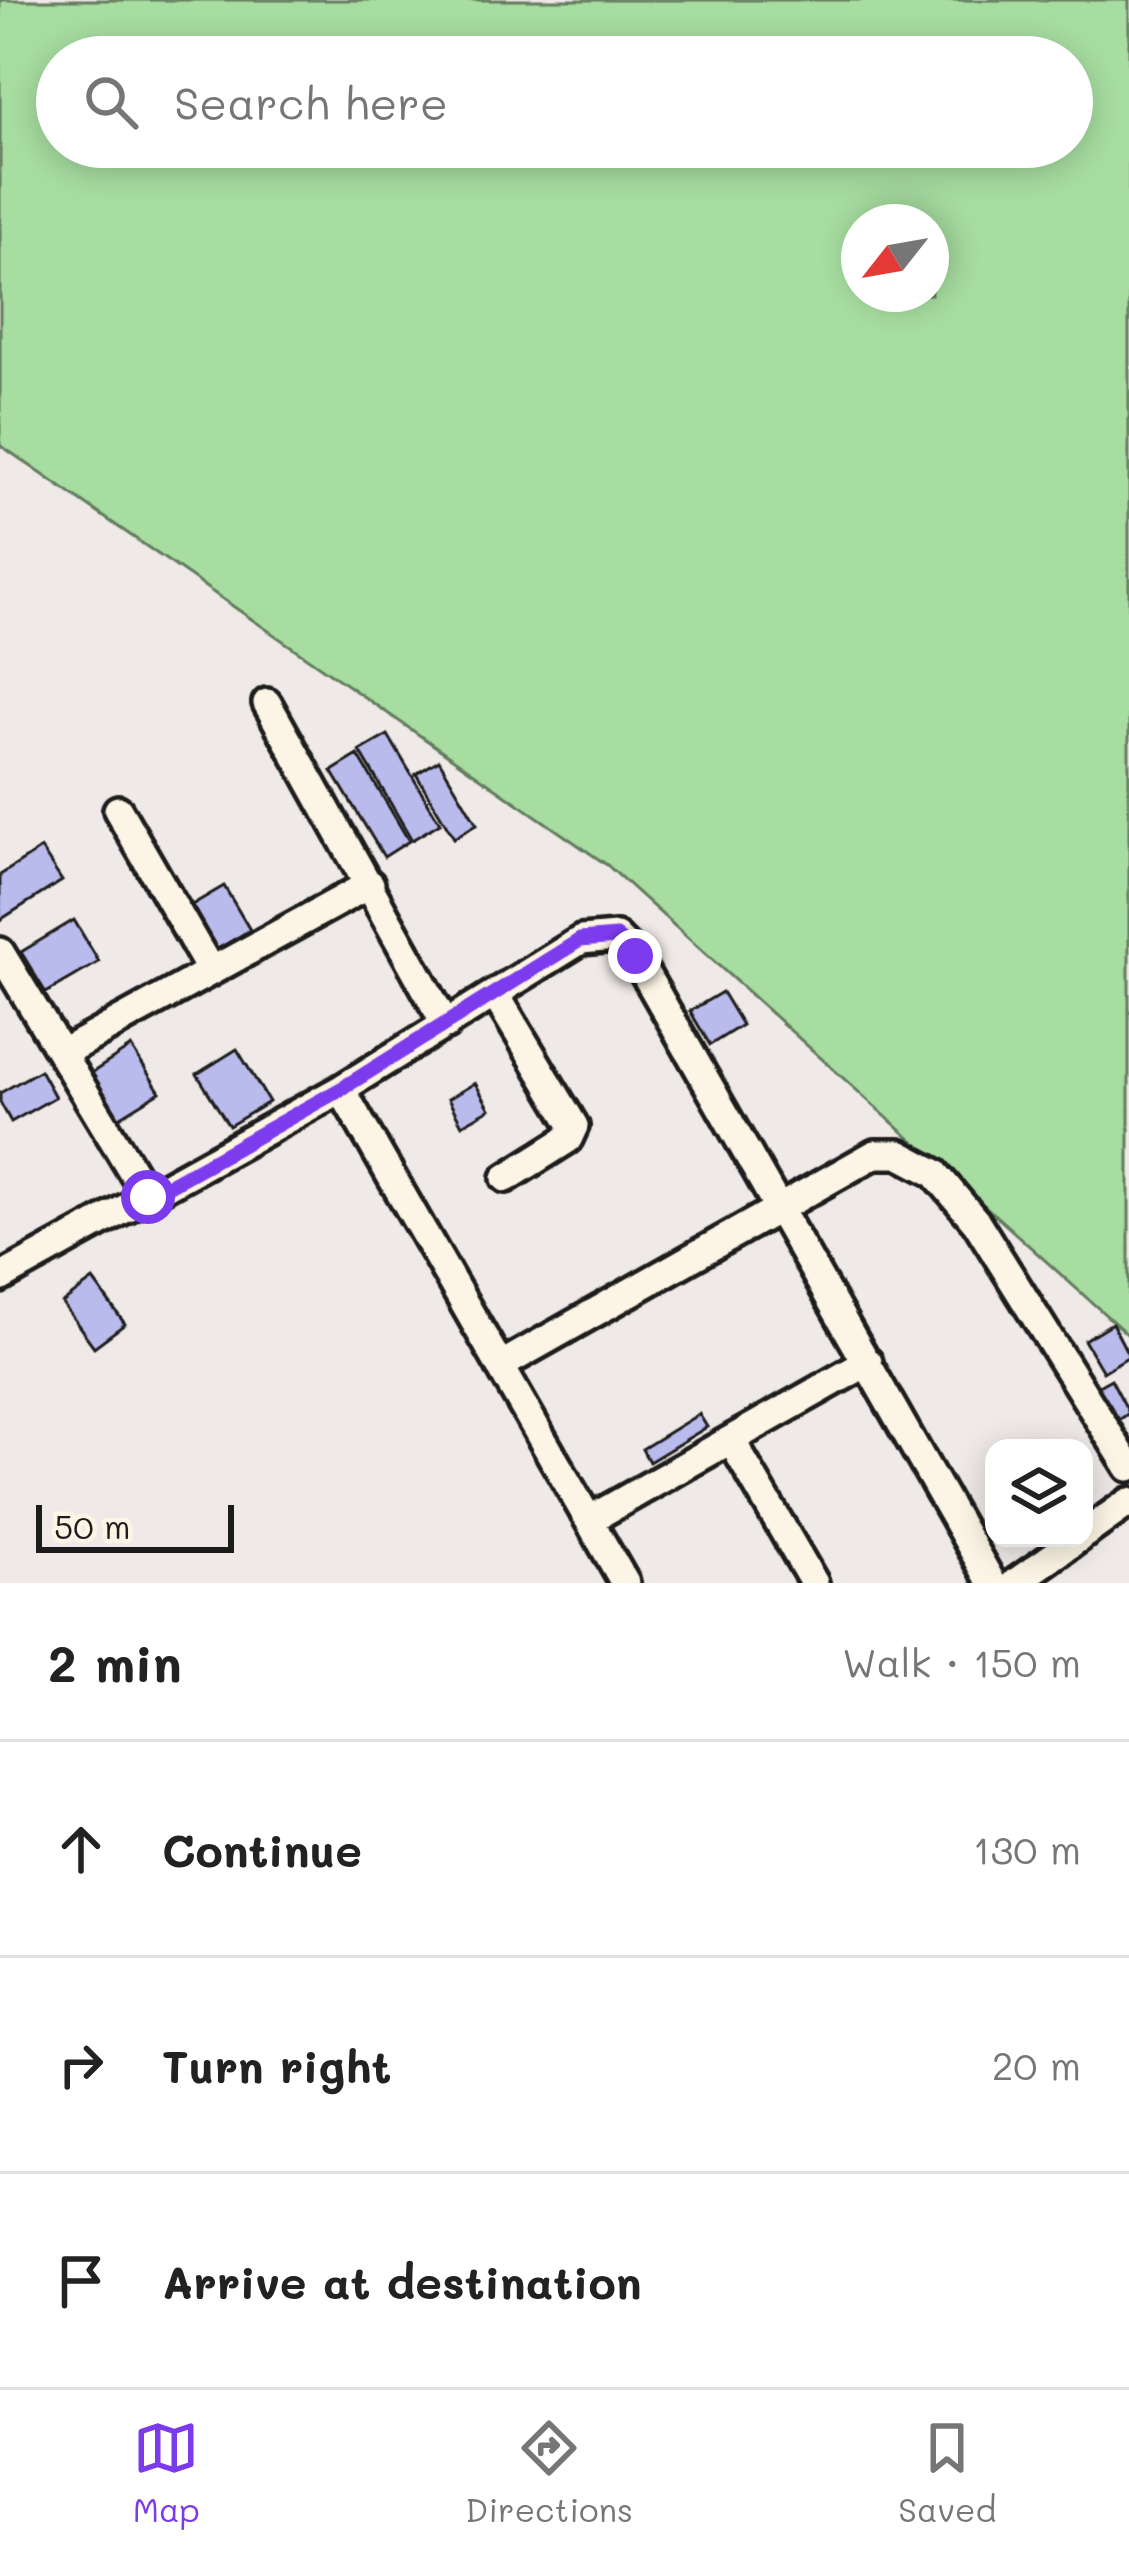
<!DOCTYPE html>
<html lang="en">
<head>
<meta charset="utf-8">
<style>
  :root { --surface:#fff; --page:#f6f6f6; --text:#222; --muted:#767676; --line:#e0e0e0; --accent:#7c3aed }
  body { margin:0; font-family:Mali,sans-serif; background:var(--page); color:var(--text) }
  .controls { position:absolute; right:36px; bottom:36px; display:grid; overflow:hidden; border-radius:24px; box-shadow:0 6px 30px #0003 }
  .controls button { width:108px; height:108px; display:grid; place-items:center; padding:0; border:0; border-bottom:3px solid var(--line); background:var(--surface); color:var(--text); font:60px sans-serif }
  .compass { position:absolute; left:841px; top:204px; width:108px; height:108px; border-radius:50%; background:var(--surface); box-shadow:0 6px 30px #0003; rotate:239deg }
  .scale { position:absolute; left:36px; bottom:30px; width:198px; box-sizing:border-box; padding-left:12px; border:6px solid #1c1c1c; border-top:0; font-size:33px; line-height:42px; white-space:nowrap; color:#1c1c1c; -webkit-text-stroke:9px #fcf5e5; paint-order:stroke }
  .stop { position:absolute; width:36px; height:36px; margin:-27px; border:9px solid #7c3aed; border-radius:50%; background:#fff }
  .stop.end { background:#7c3aed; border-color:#fff; box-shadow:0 3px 12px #0008 }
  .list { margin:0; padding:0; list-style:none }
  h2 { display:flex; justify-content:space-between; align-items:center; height:156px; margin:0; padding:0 48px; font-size:51px }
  h2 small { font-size:39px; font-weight:400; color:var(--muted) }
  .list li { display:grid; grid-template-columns:78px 1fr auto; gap:36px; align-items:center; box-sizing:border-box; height:216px; padding:0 48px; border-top:3px solid var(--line) }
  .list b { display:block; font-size:45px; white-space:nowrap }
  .list em { font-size:39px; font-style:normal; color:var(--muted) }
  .icon { flex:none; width:66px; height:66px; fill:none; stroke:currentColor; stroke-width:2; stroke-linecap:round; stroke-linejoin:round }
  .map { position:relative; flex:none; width:1129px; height:1583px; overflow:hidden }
  .search { position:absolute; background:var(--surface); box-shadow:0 6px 30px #0003; left:36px; right:36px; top:36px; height:132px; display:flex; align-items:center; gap:30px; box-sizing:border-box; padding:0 42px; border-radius:66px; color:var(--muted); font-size:45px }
  .sheet { height:804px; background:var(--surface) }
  nav { display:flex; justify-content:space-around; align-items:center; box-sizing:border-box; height:168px; border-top:3px solid var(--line); background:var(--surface); font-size:33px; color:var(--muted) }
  nav a { display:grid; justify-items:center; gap:6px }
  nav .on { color:var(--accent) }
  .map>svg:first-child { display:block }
  .green { fill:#a7dda0; stroke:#627c5e; stroke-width:3; fill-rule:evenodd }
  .building { fill:#babbed; stroke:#1c1c1c; stroke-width:3 }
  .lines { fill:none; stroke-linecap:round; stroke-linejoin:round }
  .minor-casing { stroke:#1c1c1c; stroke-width:36 }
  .minor { stroke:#fcf5e5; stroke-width:27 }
  .route { stroke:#7c3aed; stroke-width:15 }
</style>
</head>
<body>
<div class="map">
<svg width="1129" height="1583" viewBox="0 0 1129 1583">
  <rect width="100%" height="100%" fill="#efe9e7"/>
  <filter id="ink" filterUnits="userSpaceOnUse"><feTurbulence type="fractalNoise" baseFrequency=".00833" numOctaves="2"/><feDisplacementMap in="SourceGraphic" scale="24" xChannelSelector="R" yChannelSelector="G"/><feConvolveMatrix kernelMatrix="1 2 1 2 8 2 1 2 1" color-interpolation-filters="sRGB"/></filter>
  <g filter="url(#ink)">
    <!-- green -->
    <path class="green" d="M0,0H1129V1336L607,865L0,445ZM57,57H1072V147H57ZM859,222H931V294H859Z"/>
    <!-- building -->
    <path class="building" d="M388,735L440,823L412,840L360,751Z
      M358,755L409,841L384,857L332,771Z
      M439,760L477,824L454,838L416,774Z
      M41,849L62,881L0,920V875Z
      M224,886L250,930L216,950L190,906Z
      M74,920L99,962L46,993L21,952Z
      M722,992L742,1025L710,1045L690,1011Z
      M131,1047L160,1092L118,1118L90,1074Z
      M237,1049L269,1102L229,1126L197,1074Z
      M40,1070L55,1097L11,1122L0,1102V1093Z
      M475,1083L490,1109L462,1125L448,1099Z
      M93,1280L125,1324L94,1347L62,1303Z
      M1112,1323L1129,1356L1103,1372L1084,1340Z
      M1111,1379L1129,1413L1112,1425L1093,1389Z
      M699,1414L707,1427L649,1462L642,1449Z"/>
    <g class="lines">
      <defs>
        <path id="minor" d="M267,703L446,1025
          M118,810L211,971
          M0,952L148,1197
          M495,994L574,1126L568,1139L506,1178
          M62,1053L370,884
          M341,1089L625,1583
          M0,1278L341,1089L581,940L616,937L635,956L992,1583
          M500,1366L875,1154H899L935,1173L977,1223L1129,1467
          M731,1440L814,1583
          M589,1520L868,1362
          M1084,1534L1129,1502
          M1015,1583L1079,1538"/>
      </defs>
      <!-- minor casing -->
      <use href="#minor" class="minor-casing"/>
      <!-- minor -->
      <use href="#minor" class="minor"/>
    </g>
  </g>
  <g class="lines" filter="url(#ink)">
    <!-- route -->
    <path class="route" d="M148,1197L341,1089L580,940L616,937L635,956"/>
  </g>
</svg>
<div class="controls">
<button><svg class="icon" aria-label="layers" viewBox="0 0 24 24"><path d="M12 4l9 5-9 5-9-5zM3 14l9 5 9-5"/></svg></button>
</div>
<svg class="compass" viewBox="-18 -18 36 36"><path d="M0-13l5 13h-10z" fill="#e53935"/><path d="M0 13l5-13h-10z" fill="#767676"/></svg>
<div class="scale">50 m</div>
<div class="stop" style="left:148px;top:1197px"></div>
<div class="stop end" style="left:635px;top:956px"></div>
<div class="search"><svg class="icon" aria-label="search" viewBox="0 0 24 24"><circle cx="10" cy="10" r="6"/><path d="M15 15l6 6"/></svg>Search here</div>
</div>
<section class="sheet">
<h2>2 min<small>Walk · 150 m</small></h2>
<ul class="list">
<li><svg class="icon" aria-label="ahead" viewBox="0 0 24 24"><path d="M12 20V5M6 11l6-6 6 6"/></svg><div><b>Continue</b></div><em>130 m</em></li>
<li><svg class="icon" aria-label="right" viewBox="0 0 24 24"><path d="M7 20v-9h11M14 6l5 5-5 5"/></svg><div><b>Turn right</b></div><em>20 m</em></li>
<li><svg class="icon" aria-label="arrive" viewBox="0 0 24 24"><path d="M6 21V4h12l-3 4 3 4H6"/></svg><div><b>Arrive at destination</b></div></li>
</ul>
</section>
<nav>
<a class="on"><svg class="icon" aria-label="map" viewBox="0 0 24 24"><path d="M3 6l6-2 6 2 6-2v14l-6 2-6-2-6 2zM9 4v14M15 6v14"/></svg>Map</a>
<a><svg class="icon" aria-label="directions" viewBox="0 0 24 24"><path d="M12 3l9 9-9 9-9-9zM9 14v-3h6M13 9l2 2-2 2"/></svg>Directions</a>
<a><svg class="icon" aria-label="saved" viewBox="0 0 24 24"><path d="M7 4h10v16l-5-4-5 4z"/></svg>Saved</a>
</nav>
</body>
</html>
